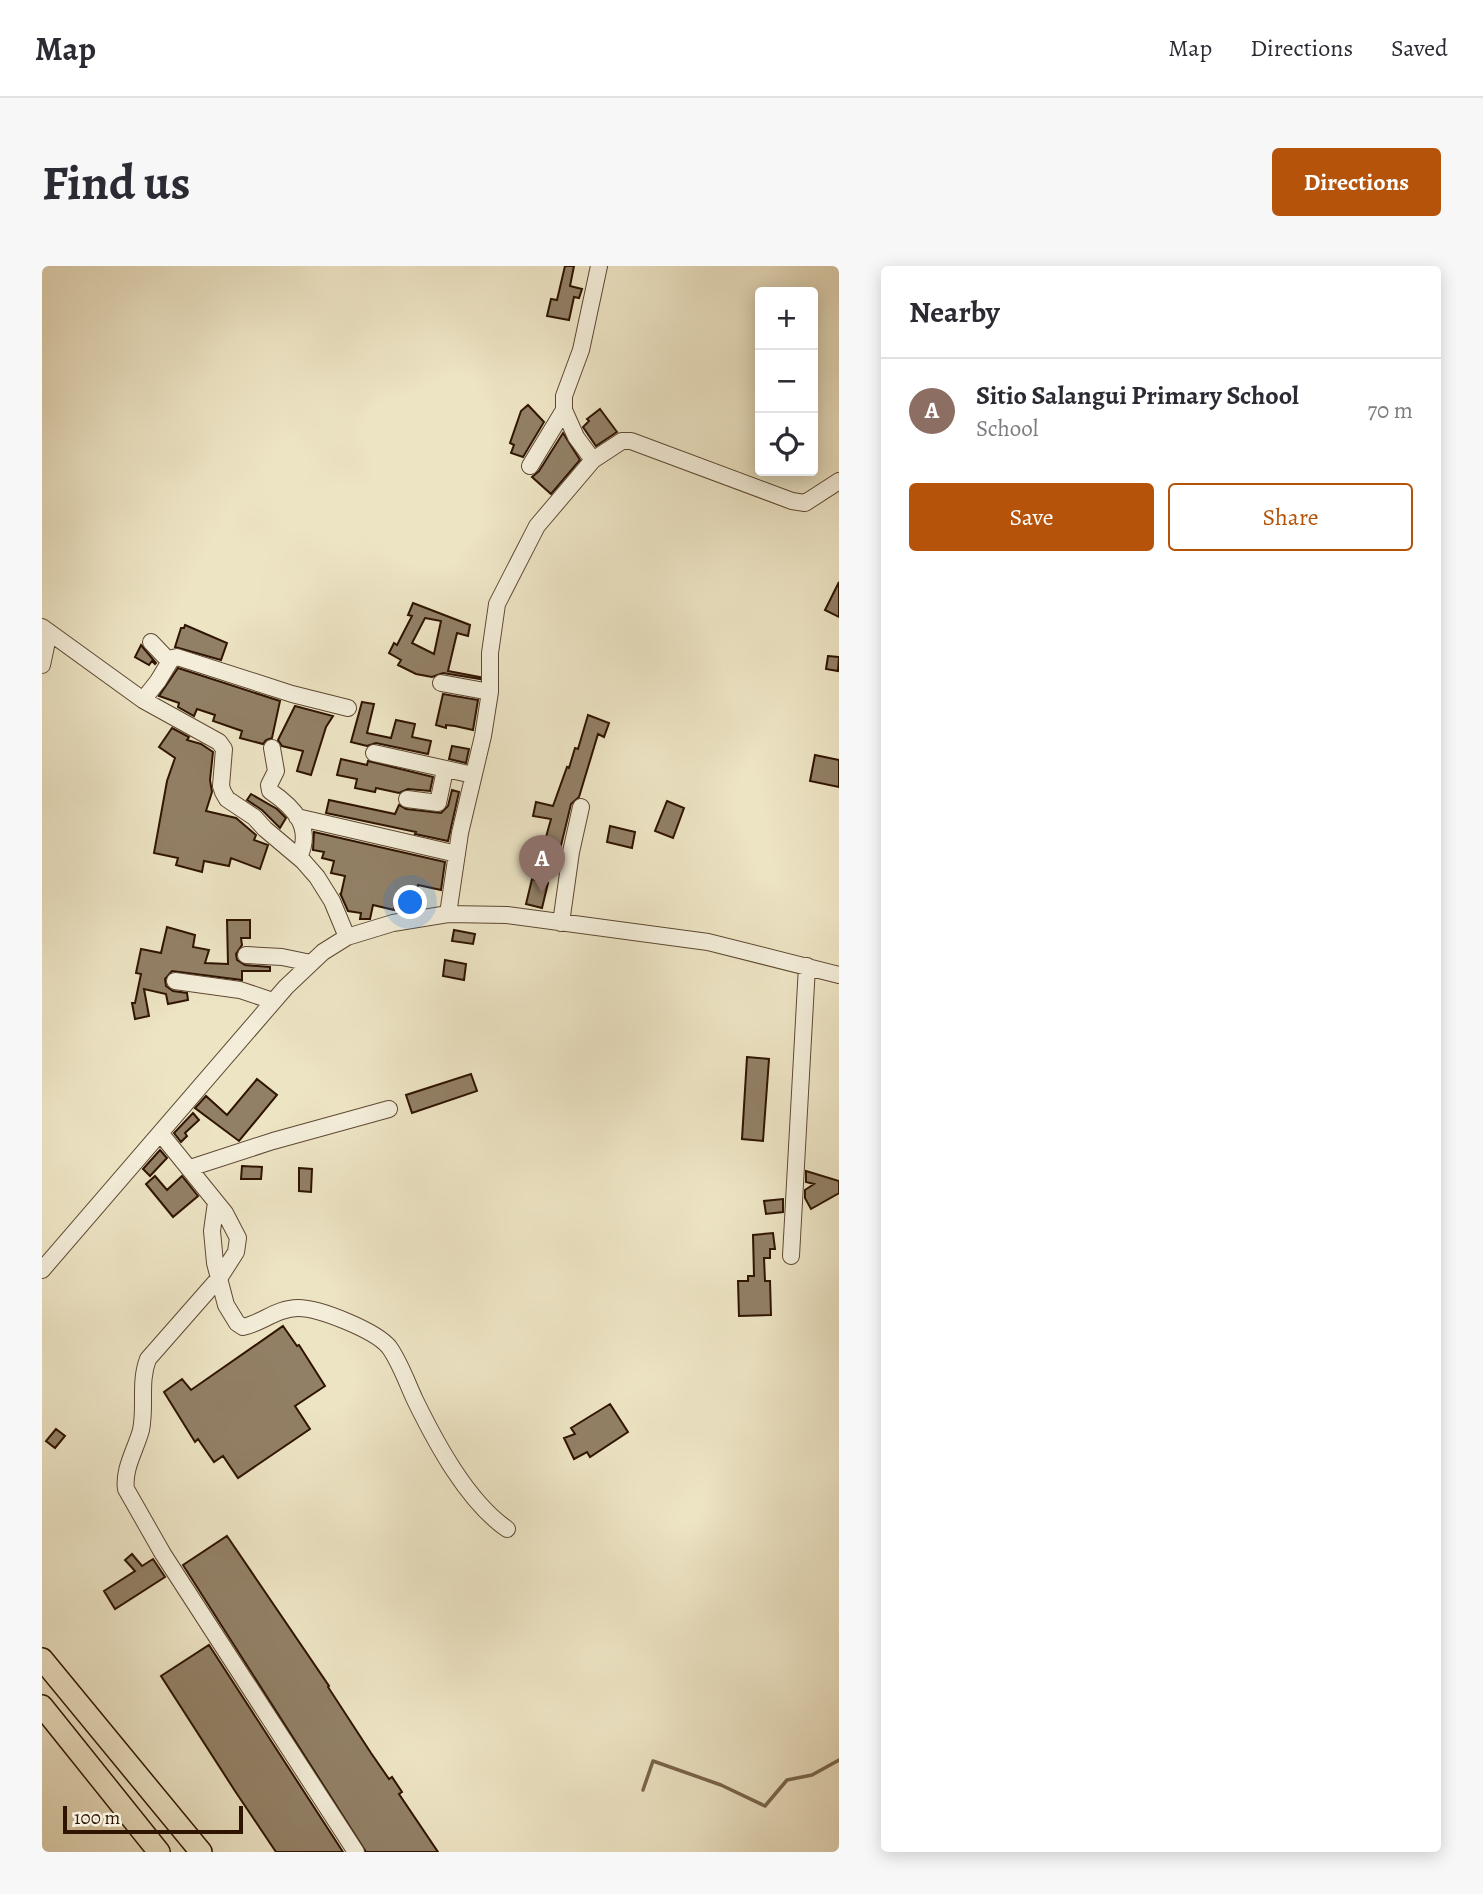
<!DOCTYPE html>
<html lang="en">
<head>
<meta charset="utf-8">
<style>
  :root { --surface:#fff; --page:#f7f7f7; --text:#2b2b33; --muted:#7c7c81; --line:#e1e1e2; --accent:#b45309 }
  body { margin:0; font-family:Alegreya,serif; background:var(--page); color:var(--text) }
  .controls { position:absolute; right:21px; top:21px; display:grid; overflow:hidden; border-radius:7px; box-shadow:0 4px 18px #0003 }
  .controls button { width:63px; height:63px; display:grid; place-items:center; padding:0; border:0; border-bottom:2px solid var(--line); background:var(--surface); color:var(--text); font:35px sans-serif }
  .scale { position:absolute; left:21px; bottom:18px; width:180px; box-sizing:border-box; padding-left:7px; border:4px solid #2f1401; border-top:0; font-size:19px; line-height:24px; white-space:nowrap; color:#2f1401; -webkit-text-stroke:5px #f3edd9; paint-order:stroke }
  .you { position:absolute; left:369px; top:637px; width:24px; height:24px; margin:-18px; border:5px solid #fff; border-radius:50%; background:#1a73e8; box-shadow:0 0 0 10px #1a73e833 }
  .badge { display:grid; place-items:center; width:46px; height:46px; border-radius:50%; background:var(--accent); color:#fff; font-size:23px; font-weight:700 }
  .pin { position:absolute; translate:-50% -58px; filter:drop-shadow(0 2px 4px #0008) }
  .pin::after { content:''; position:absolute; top:37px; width:24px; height:21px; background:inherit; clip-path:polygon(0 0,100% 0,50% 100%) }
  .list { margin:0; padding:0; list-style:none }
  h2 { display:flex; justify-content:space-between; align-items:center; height:91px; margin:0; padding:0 28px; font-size:30px }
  h2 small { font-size:23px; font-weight:400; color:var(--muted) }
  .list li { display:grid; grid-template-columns:46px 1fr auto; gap:21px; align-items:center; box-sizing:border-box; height:105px; padding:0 28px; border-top:2px solid var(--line) }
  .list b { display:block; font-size:26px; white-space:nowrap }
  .list p { margin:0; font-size:23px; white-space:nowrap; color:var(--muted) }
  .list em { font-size:23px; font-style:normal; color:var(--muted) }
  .actions { display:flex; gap:14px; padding:21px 28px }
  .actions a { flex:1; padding:16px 0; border:2px solid var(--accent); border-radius:7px; text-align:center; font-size:24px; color:var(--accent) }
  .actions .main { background:var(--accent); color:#fff }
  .icon { flex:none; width:38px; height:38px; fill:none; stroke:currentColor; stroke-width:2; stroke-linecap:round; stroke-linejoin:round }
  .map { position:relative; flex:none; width:797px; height:1586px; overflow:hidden; border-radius:7px }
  header { display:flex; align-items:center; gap:42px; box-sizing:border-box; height:98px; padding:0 35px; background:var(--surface); border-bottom:2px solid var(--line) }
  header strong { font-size:33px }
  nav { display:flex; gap:38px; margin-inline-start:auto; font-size:24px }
  .intro { display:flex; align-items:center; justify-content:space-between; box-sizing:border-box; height:168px; padding:0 42px }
  h1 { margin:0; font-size:49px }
  .button { padding:18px 32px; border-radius:7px; background:var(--accent); color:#fff; font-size:24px; font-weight:700 }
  main { display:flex; gap:42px; padding:0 42px }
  aside { flex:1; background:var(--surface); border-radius:7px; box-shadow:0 4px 18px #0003 }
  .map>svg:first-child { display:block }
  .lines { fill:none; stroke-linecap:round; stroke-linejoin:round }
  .stream { stroke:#7a664e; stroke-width:3.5 }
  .building { fill:#928066; stroke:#2f1401; stroke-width:2; fill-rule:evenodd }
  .minor-casing { stroke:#5e4832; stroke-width:18 }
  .major-casing { stroke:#2f1401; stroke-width:24 }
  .minor { stroke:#f3edd9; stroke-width:16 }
  .major { stroke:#ede4c4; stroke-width:21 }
</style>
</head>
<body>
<header>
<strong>Map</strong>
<nav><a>Map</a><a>Directions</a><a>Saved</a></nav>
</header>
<div class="intro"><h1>Find us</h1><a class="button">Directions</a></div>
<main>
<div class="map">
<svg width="797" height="1586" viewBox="0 0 797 1586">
  <rect width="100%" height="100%" fill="#ede4c4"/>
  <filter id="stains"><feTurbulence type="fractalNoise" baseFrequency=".00286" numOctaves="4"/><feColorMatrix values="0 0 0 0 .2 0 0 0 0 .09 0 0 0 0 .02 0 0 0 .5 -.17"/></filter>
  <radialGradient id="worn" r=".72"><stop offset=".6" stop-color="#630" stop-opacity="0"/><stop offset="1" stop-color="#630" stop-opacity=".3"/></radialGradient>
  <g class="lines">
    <!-- stream -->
    <path class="stream" d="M601,1524L611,1495L679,1519L723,1540L745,1514L770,1509L797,1494"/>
  </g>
  <!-- building -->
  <path class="building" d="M523,0H532L528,20L540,23L537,32L532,31L527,54L505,50L509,33L515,34Z
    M486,139L502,156L481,191L469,187L472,179L468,177L479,145Z
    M558,143L575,166L554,180L541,161L547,155L545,153Z
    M521,167L538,194L509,228L490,211L497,205Z
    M797,316V351L783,344Z
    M371,337L428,359L426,370L415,367L406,405L438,411V413L401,407L390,411L374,408L356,399L359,394L347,387L352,377L355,379L370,350L366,349ZM383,352L399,355L392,388L370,377Z
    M143,359L185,377L179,394L133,381L139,362H142Z
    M99,379L114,397L113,398L110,395L107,399L93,391Z
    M786,390L797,391L796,405L784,403Z
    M136,402L238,435L230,472L224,474L221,478L198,472L200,465L171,455L173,449L155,443L152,450L136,441L137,437L117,430Z
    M401,428L436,434L431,464L413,460L404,459V462L394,459Z
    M320,436L332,438L325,467L349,472L354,454L373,458L370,471L389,475L386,488L334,477L325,480L309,476Z
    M253,440L291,450L284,461L269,509L255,505L261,485L240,480L236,474Z
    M546,449L567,457L562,471L556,468L537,531L529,538L516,592L502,588L505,579L502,578L509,553L491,550L494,536L511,540L525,501L527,502L533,482L536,483Z
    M130,462L147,471L145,474L159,478L171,486L168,514L170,526L164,545L194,552L214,569L212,574L226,579L218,603L189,592L187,600L162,595L160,606L134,599L136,592L112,587L125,515L133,492L117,481Z
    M410,480L427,483L424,497L407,493Z
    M773,489L797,494V521L768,515Z
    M299,493L325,499L326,495L391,511L388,525L366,523L357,527L334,522L333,526L313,522L315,513L295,509Z
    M410,524L417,526L406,575L373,568L374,566L284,547L287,534L353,548L357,539L364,543L399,547L406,540Z
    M209,528L235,543L244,552L238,562L220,544L205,534Z
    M625,535L642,542L631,572L613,565Z
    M568,560L593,566L590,582L565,576Z
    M272,566L403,596L399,624L376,619L372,638L354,634L352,644L331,639L328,653H318L319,647L306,645L298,627L299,628L303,610L289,607L292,595L280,592L282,586L271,584Z
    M490,613L506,617L500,642L484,638Z
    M185,654H208V672H199L200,679L194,688L195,694L203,699L228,701V705H200V714L130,705L123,713L124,720L131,725L145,727L146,734L126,738L124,728L102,723L107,750L93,753L90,737H93L99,708L94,707L99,683L119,687L125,661L153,669L151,681L167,684L163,697L186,698Z
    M412,664L433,668L431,678L410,675Z
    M403,694L424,698L422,714L401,710Z
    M705,791L727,793L721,875L700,873Z
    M429,808L435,825L370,847L364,829Z
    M215,813L235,829L197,875L153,842L164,830L185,849Z
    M151,847L157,854L143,867L145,870L139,876L132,867Z
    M118,884L125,892L108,910L101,903Z
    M200,900L220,901L219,913H199Z
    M257,902L270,903L269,926L257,925Z
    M764,905L797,915V927L769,943L763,932V924L772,918L764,916Z
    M113,910L125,924L140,910L156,930L131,951L104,918Z
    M741,933V946L724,948L722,935Z
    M731,967L733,983H728V992H722L723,1015H728L729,1049L697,1050L696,1015H706V1010H712L711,969Z
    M241,1060L255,1080L257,1079L283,1120L253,1140L268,1163L196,1212L181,1190L172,1196L156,1173L153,1176L122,1126L140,1113L149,1124Z
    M568,1138L586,1166L548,1191L545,1186L532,1193L522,1172L533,1168L529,1162Z
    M14,1163L23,1170L13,1182L4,1175Z
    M185,1270L287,1420L286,1421L329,1487L347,1513L350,1511L360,1526L357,1528L396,1586H324L141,1299Z
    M90,1288L100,1300L111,1293L123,1311L73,1343L62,1325L93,1305L83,1294Z
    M167,1379L301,1586H234L193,1525L119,1410Z"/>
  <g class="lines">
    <defs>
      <path id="minor" d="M551,194L580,175H589L750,235L763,237L797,215
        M488,200L522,144
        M0,361L101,434L177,476L182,483L179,520L181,526L185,533L212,551L223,563L261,595L275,611L290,635L305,671
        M109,376L128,396
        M0,399L7,366
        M399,417L448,426
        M101,434L116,415L130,392L135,391L250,428L306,442
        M230,482L234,505L227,519L228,525C253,542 271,562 257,591
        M332,487L431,509
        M365,533L396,537L403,504
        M255,551L415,588
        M406,648L418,567L441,470L448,426V387L455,338L495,260L551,194L534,171L522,144V130L539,84L557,0
        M519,657L529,586L539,541
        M204,689L240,691L269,697
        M133,715L198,724L231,735
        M119,868L183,947L196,972L194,986L178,1011L106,1093C97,1116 104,1140 99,1164C94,1183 81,1203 84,1223L121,1288L314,1586
        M148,902L231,875L347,843
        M174,936L170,965L173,997L184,1039L195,1057L201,1061C220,1057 235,1042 256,1042C278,1042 334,1065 347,1081C358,1096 365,1117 373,1134C394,1177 425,1235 465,1263
        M749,990L765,700
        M0,1004L244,721L281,686L305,671L351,657L406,648L465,649L666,676L797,709"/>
      <path id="major" d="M0,1393L159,1586
        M0,1440L117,1586"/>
    </defs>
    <!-- minor casing -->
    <use href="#minor" class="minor-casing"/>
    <!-- major casing -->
    <use href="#major" class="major-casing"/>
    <!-- minor -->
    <use href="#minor" class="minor"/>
    <!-- major -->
    <use href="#major" class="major"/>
  </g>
  <rect width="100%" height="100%" filter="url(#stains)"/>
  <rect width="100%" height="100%" fill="url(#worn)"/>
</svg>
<div class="controls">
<button>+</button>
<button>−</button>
<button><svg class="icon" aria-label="locate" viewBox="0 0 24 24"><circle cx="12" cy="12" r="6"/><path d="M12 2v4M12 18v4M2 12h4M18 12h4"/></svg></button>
</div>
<div class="scale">100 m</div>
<div class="you"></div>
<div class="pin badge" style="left:500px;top:627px;background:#8d6e63">A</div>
</div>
<aside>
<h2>Nearby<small></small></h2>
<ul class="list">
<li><span class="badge" style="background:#8d6e63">A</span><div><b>Sitio Salangui Primary School</b><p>School</p></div><em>70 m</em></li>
</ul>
<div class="actions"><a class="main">Save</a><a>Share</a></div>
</aside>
</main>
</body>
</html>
